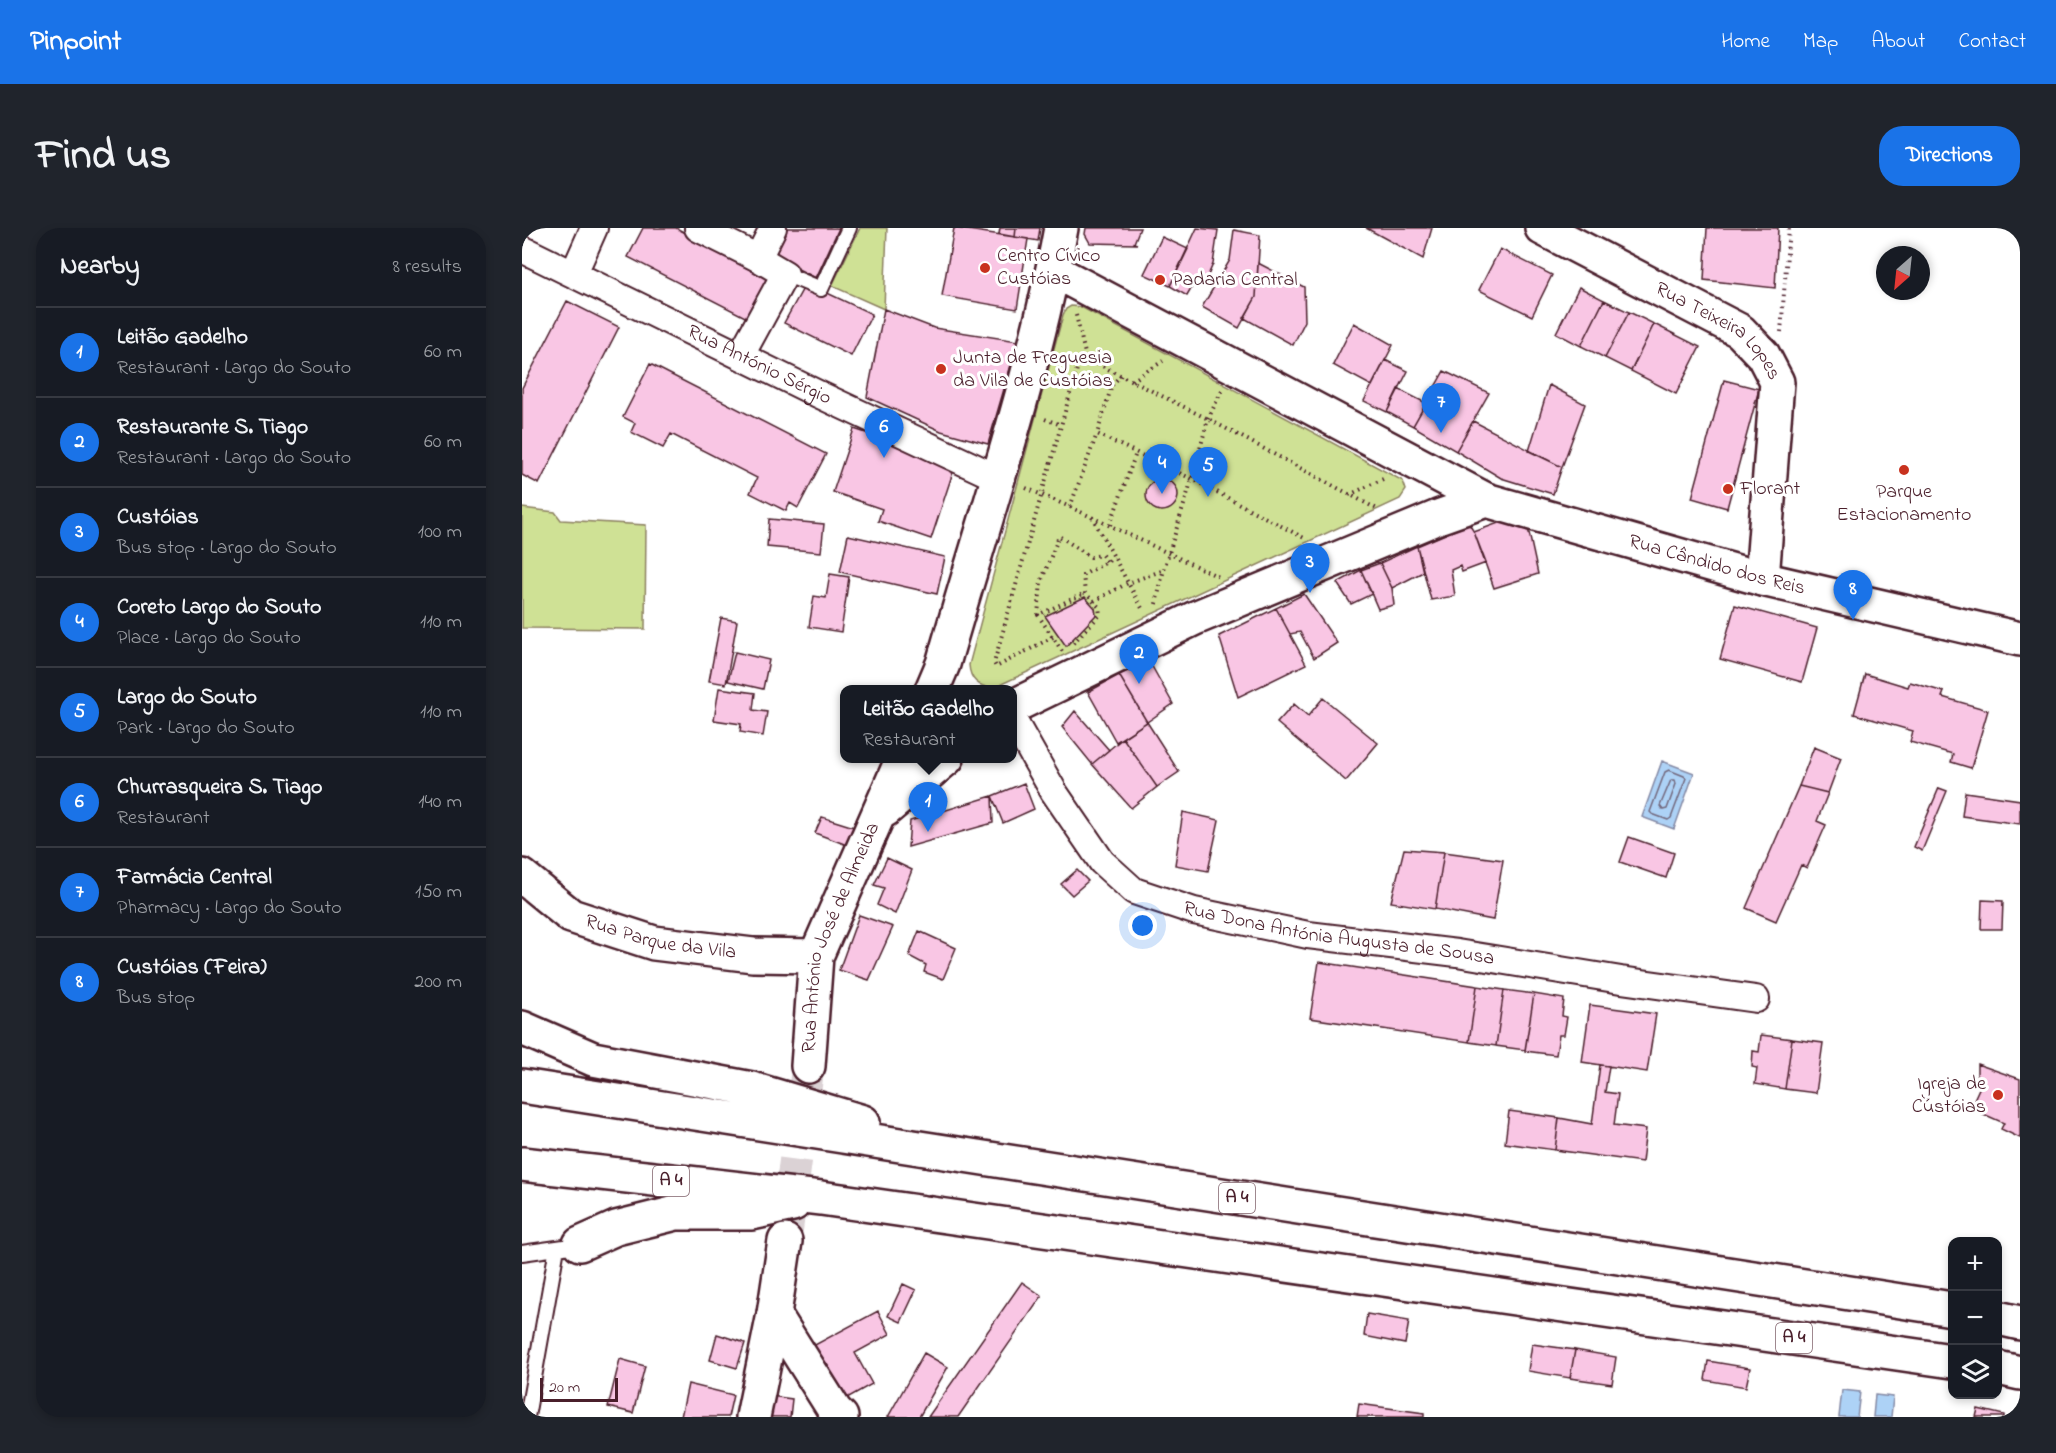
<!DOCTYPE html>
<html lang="en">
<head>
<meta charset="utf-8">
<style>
  :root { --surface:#171b24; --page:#20242c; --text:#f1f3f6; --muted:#9ea1a6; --line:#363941; --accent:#1a73e8 }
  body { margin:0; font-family:"Indie Flower",sans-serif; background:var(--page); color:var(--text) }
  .controls { position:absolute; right:18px; bottom:18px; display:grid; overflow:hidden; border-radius:12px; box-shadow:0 3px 9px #0003 }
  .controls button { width:54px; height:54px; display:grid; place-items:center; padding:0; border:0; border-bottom:2px solid var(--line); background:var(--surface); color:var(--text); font:30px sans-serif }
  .compass { position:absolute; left:1354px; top:18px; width:54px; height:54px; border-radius:50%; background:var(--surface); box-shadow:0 3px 9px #0003; rotate:207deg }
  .scale { position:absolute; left:18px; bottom:15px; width:78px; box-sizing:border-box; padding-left:6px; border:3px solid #4a1f2b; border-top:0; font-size:16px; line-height:21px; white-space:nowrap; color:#4a1f2b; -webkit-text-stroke:4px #fff; paint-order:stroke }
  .you { position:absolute; left:621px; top:698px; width:21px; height:21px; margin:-15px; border:4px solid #fff; border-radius:50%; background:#1a73e8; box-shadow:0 0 0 9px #1a73e833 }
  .badge { display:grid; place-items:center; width:39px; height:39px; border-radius:50%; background:var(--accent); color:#fff; font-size:20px; font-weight:700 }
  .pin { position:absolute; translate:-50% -50px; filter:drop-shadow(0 2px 3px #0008) }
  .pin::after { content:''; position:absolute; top:32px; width:21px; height:18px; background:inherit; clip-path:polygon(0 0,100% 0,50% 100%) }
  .popup { position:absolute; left:318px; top:457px; width:177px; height:78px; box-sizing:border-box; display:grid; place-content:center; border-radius:12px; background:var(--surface); filter:drop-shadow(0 2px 4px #0005); font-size:20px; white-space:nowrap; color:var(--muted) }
  .popup b { font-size:22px; color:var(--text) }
  .popup::after { content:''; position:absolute; left:50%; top:100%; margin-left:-12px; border:12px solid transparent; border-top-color:var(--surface) }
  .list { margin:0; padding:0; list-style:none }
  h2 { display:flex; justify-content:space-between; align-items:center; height:78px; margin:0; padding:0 24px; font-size:26px }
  h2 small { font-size:20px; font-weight:400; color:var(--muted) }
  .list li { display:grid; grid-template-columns:39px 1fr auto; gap:18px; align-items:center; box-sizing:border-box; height:90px; padding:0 24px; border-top:2px solid var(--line) }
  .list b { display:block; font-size:22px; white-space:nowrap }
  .list p { margin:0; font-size:20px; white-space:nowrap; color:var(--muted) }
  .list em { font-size:20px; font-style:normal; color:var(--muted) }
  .icon { flex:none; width:33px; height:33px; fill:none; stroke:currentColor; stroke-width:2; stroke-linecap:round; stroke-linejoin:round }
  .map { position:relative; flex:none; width:1498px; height:1189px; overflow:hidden; border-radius:24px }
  header { display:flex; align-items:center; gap:36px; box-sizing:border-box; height:84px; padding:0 30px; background:var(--accent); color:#fff }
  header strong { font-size:28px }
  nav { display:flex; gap:33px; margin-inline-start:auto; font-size:21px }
  .intro { display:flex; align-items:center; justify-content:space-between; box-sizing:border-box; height:144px; padding:0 36px }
  h1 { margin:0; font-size:42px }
  .button { padding:15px 27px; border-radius:24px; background:var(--accent); color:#fff; font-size:21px; font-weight:700 }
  main { display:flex; gap:36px; padding:0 36px }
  aside { flex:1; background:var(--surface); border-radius:24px; box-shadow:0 3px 9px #0003 }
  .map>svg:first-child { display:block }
  .green { fill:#cfe195; stroke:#8c8060; stroke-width:1.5 }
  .water { fill:#add2f6; stroke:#858aa5; stroke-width:1.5 }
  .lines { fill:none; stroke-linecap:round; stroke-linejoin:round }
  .shore { stroke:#72677c; stroke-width:1.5 }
  .building { fill:#f9c6e4; stroke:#4a1f2b; stroke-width:1.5 }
  .secondary-tunnel { stroke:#dbd2d5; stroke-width:33; stroke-dasharray:33 16; stroke-linecap:butt }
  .lane-casing { stroke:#4a1f2b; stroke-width:18 }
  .street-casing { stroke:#4a1f2b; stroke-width:30 }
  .secondary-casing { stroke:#4a1f2b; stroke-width:38 }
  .highway-casing { stroke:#4a1f2b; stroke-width:38 }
  .path { stroke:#4a1f2b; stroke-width:4; stroke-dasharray:1.5 4.5; stroke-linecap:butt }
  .lane { stroke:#fff; stroke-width:14 }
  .street { stroke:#fff; stroke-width:26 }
  .secondary { stroke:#fff; stroke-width:33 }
  .highway { stroke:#fff; stroke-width:33 }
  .poi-dot { fill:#c8321e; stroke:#fff; stroke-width:2 }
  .labels { text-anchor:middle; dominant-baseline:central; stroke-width:6; stroke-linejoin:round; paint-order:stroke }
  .shield { fill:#fff; stroke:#80626b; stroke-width:1.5 }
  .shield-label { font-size:18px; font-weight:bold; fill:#4a1f2b }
  .poi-label { font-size:20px; fill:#4a1f2b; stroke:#fff; text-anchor:start }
  .street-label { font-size:20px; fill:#4a1f2b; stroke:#fff }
</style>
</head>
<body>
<header>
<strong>Pinpoint</strong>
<nav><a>Home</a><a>Map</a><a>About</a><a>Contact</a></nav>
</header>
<div class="intro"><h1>Find us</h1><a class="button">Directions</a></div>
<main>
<aside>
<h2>Nearby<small>8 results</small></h2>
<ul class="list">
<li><span class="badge">1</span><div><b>Leitão Gadelho</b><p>Restaurant · Largo do Souto</p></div><em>60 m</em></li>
<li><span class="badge">2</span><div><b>Restaurante S. Tiago</b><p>Restaurant · Largo do Souto</p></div><em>60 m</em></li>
<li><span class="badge">3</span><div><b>Custóias</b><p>Bus stop · Largo do Souto</p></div><em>100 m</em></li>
<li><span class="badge">4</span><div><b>Coreto Largo do Souto</b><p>Place · Largo do Souto</p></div><em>110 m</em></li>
<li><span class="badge">5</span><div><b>Largo do Souto</b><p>Park · Largo do Souto</p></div><em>110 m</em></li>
<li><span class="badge">6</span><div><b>Churrasqueira S. Tiago</b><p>Restaurant</p></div><em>140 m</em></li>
<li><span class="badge">7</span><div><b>Farmácia Central</b><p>Pharmacy · Largo do Souto</p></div><em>150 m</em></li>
<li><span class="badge">8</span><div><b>Custóias (Feira)</b><p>Bus stop</p></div><em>200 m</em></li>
</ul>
</aside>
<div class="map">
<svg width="1498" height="1189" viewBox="0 0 1498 1189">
  <rect width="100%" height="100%" fill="#fff"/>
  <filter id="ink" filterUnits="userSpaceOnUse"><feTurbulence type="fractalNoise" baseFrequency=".0167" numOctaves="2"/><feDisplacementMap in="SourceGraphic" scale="12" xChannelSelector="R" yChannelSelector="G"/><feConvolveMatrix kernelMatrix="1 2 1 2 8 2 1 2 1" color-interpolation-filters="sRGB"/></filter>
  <g filter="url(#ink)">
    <!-- green -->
    <path class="green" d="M338,0H365L362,81L310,58Z
      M549,78L559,79L881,253L884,262L878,271L471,460C456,459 448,452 447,437L541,87L544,81Z
      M0,280L33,284L39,292L124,297L123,401L0,400Z"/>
    <!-- water -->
    <path class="water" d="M1140,533L1172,545L1152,601L1120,589Z
      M1320,1162L1338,1164L1335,1189H1317Z
      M1353,1167L1371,1169L1369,1189H1351Z"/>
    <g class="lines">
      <!-- shore -->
      <path class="shore" d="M1147,542L1162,548L1164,550L1149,590L1146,592L1130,586L1128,584L1143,544Z
        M1149,552H1153L1154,556L1145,581L1141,582L1138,578Z"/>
    </g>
    <!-- building -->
    <path class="building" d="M121,0H154L249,49L227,91L106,29Z
      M264,0H317L294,50L250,28Z
      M432,0L506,11L495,81L420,68Z
      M478,0H494L493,9L477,6Z
      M494,0H518L516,13L493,9Z
      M564,0H618L612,15L615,16L568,15L563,6Z
      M675,0L696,2L691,36L684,52L676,49L665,68L648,58Z
      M844,0H910L901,31Z
      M1185,0H1256L1253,60L1182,52Z
      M712,2L738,7L734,69L717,100L680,79L708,32Z
      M640,9L666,21L648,58L622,46Z
      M978,21L1030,47L1010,88L957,62Z
      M736,35L782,59L783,93L771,117L722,90L734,69Z
      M284,55L350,86L329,128L262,95Z
      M1057,59L1082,72L1059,118L1034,105Z
      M1082,72L1107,84L1083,130L1059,118Z
      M45,73L97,99L17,256L0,247V160Z
      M362,81L412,100L496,113L466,216L419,203L345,169Z
      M1107,84L1132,96L1109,143L1083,130Z
      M832,95L871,117L850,158L811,137Z
      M1132,96L1178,119L1154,166L1109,143Z
      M863,132L886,143L865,184L842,173Z
      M128,136L304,226L276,280L268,275L264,283L228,265L235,250L149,206L141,220L109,204L113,195L101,189Z
      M922,143L967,165L934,223L891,198Z
      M1202,152L1237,161L1205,280L1170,270Z
      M1027,157L1063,176L1040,239L1007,223Z
      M876,161L904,175L891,198L865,184Z
      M951,193L1040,239L1031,266L979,250L934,223Z
      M332,201L434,235L409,311L356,293L360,281L311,264Z
      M624 267a16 16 0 1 1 32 0a16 16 0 1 1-32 0Z
      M247,291L302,296L299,324L245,319Z
      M982,293L1006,300L1016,346L972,360L952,304Z
      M947,296L952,304L964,335L940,344L938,338L929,342L933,368L909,372L895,318Z
      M326,307L423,329L415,366L318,344Z
      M895,318L901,344L870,360L858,335Z
      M858,335L870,360L872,377L856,381L839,342Z
      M839,342L850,366L829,376L815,355Z
      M308,346L327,349L319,404L287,399L292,368L304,370Z
      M782,366L815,415L792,430L778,404L768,406L754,380Z
      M563,369L573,380L574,387L544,418L523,388Z
      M1213,377L1295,400L1280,454L1198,431Z
      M754,380L784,436L716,469L697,408Z
      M199,390L215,393L204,456L187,453Z
      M213,424L247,432L241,461L206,453Z
      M627,433L651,476L625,494L597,447Z
      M1343,446L1386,459L1388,454L1422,464L1420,469L1466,482L1449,540L1429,534L1431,526L1388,514L1391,503L1332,486Z
      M597,447L625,494L594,514L566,464Z
      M197,460L233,465L231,482L245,484L241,508L218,504L219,496L192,492Z
      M801,470L856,515L824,553L755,495L772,476L786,488Z
      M553,483L587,522L570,536L540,499Z
      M625,494L657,544L635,559L601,510Z
      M601,510L635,559L609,580L570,536Z
      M1292,519L1319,530L1306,565L1277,558Z
      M502,555L512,581L481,595L470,568Z
      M1277,558L1306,565L1295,593L1304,597L1285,640L1279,637L1254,693L1224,680Z
      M1417,560L1425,563L1400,623L1392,619Z
      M1443,564L1498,572V596L1440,588Z
      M470,568L471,595L386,619L388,593Z
      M661,584L697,592L686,643L653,637Z
      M300,589L332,599L325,617L293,605Z
      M1107,609L1152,625L1144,650L1098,634Z
      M882,621L922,624L913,681L869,674Z
      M922,624L981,632L971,692L913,681Z
      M365,630L390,642L373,686L355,677L362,660L352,657Z
      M555,642L566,653L550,667L539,656Z
      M1460,672L1481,673L1480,701H1459Z
      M337,687L371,699L347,752L317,742Z
      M397,703L434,720L421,751L402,744L404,737L387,728Z
      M797,734L955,758L947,814L788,790Z
      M955,758L982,762L974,818L947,814Z
      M982,762L1012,766L1003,822L974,818Z
      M1012,766L1042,771L1040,788L1045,789L1042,807H1037L1034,827L1003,823Z
      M1068,777L1134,786L1125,844L1060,834Z
      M1239,807L1270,811L1263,861L1233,856L1235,840L1230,839L1231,823L1237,824Z
      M1270,811L1301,815L1294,865L1263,861Z
      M1455,836L1498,851V910L1479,901L1482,895L1448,880L1460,854L1455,851Z
      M1078,837L1087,838L1083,864L1096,866L1092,897L1124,901L1120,934L1033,922L1037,890L1070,896Z
      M987,883L1037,890L1033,922L983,915Z
      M500,1054L520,1068L436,1189H406Z
      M381,1056L394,1062L379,1094L366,1088Z
      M356,1083L368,1106L333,1125L350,1156L318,1174L289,1119Z
      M845,1086L887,1093L883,1116L842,1108Z
      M195,1106L223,1115L215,1140L188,1132Z
      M1010,1116L1053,1122L1048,1150L1006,1143Z
      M1053,1122L1094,1129L1090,1156L1048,1150Z
      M402,1125L426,1139L397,1189H366Z
      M98,1131L123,1138L111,1185L86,1179Z
      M1186,1133L1228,1140L1224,1159L1183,1152Z
      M166,1156L211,1167L206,1189H159Z
      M248,1168L270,1171L268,1189H245Z
      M837,1176L902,1185V1189H835Z
      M1456,1181L1482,1187V1189H1454Z"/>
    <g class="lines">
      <!-- secondary-tunnel -->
      <path class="secondary-tunnel" d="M263,1013L286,838"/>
      <defs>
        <path id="lane" d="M263,46L299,61L327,0
          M0,1025L42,1019
          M5,1189L35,1020"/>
        <g id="street">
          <path d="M176,0L236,30L263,46L219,127"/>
          <path id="s1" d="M0,21L296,166L476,250"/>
          <path d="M236,30L251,0"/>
          <path d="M52,45L72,0"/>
          <path id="s2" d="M490,490L532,564L580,634L612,663L672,683L786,707L935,725L1099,752L1234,771"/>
        </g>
        <g id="secondary">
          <path id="s3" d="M1020,0L1218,103L1241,127L1255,154L1240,351"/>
          <path id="s4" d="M532,43L964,272L1240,351L1498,411"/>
          <path d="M410,462L421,436C462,292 512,148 539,0"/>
          <path d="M490,479L673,390L916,289L964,272"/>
          <path d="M363,582L425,530"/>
          <path id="s5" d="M0,648L49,688L132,715L231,727L294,728"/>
          <path id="s6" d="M286,838L294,728L381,530"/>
          <path d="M252,1086L313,1183L319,1189"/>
          <path d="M231,1189L252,1086L263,1013"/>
        </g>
        <path id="highway" d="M0,800L71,831L230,861L341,894
          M0,858L1430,1081
          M0,936L299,970L1430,1133
          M58,1016L94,1000L154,985H230L271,976
          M1476,1090L1498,1095
          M1476,1140L1498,1145"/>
      </defs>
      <!-- lane casing -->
      <use href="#lane" class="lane-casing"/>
      <!-- street casing -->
      <use href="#street" class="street-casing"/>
      <!-- secondary casing -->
      <use href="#secondary" class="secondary-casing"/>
      <!-- highway casing -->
      <use href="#highway" class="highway-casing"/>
      <!-- path -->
      <path class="path" d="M554,87L564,130
        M1259,104L1267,0
        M599,147L590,157L575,206L670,251L784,311
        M610,153L641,133
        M523,191L539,197
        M504,260L548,279L575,206
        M827,267L861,251
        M548,279L697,349
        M570,289L621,382
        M588,297L614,225
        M572,373L606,355L642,342
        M634,376L642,341L670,251L686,191L700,162
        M516,387L519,354L537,308L569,329L580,327L585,334
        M531,409L474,439L472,435L555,141L558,134L564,130L686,191L855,281
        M551,415L578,387L577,379L563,365L561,347L592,330
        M540,423L516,387L563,365"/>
      <!-- lane -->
      <use href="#lane" class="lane"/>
      <!-- street -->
      <use href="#street" class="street"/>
      <!-- secondary -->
      <use href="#secondary" class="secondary"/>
      <!-- highway -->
      <use href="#highway" class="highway"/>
    </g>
  </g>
  <!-- markers -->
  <g class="poi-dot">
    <circle cx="463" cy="40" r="6"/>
    <circle cx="638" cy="52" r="6"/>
    <circle cx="419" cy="141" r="6"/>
    <circle cx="1382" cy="242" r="6"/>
    <circle cx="1206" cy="261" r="6"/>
    <circle cx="1476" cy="867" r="6"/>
  </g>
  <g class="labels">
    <!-- shield labels -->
    <g class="shield">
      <rect x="131" y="938" width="36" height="30" rx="4.5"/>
      <rect x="697" y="955" width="36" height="30" rx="4.5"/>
      <rect x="1254" y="1095" width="36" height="30" rx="4.5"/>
    </g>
    <g class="shield-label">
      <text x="149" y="953">A 4</text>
      <text x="715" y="970">A 4</text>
      <text x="1272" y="1110">A 4</text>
    </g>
    <!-- poi labels -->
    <g class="poi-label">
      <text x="475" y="28">Centro Cívico<tspan x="475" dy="23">Custóias</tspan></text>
      <text x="650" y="52">Padaria Central</text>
      <text x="431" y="130">Junta de Freguesia<tspan x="431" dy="23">da Vila de Custóias</tspan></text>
      <text x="1218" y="261">Florant</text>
      <text x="1382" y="264" text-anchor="middle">Parque<tspan x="1382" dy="23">Estacionamento</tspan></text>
      <text x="1464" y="856" text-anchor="end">Igreja de<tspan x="1464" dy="23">Cústóias</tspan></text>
    </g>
    <!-- street labels -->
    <g class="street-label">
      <text stroke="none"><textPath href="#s3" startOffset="206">Rua Teixeira Lopes</textPath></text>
      <text stroke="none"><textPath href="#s1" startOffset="264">Rua António Sérgio</textPath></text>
      <text stroke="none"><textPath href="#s4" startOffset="729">Rua Cândido dos Reis</textPath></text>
      <text stroke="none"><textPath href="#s2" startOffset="423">Rua Dona Antónia Augusta de Sousa</textPath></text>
      <text stroke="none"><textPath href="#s5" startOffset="156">Rua Parque da Vila</textPath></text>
      <text stroke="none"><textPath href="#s6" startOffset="134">Rua António José de Almeida</textPath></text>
    </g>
  </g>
</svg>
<div class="controls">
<button>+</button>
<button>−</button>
<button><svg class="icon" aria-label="layers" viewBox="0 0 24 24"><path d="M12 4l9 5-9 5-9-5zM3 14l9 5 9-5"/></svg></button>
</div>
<svg class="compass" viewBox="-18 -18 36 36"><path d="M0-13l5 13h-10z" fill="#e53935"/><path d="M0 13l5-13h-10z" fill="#9ea1a6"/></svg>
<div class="scale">20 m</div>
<div class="you"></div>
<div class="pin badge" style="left:406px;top:604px">1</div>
<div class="popup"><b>Leitão Gadelho</b>Restaurant</div>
<div class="pin badge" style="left:617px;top:456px">2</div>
<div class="pin badge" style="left:788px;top:365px">3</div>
<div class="pin badge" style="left:640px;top:266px">4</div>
<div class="pin badge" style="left:686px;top:269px">5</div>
<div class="pin badge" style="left:362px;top:230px">6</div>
<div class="pin badge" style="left:919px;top:205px">7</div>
<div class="pin badge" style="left:1331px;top:392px">8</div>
</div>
</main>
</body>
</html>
